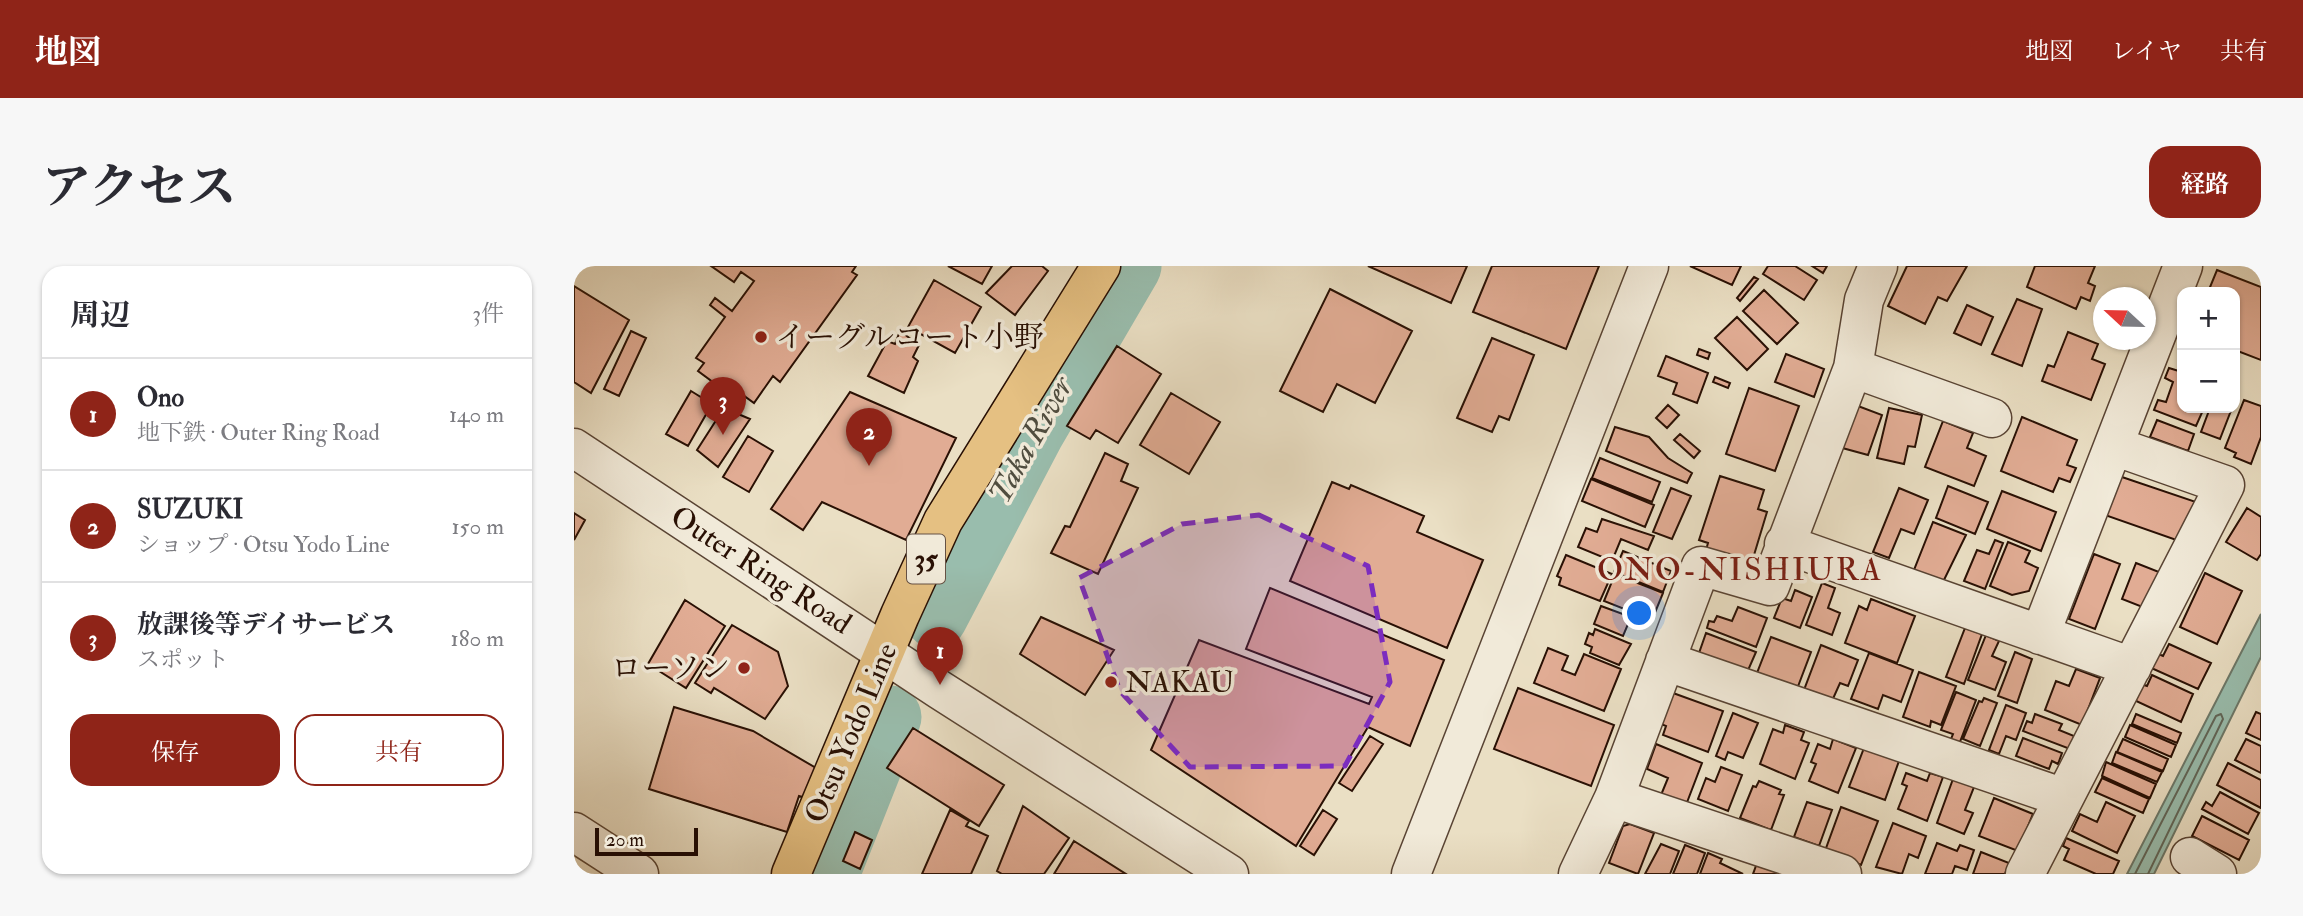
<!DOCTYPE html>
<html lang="ja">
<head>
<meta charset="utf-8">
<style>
  :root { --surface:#fff; --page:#f7f7f7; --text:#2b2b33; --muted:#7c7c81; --line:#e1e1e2; --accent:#8f2418 }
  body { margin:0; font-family:"IM FELL Double Pica","Noto Serif JP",serif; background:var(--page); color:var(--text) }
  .controls { position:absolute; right:21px; top:21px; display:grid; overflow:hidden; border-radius:14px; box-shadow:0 2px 5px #0004 }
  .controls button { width:63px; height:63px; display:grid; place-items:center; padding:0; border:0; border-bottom:2px solid var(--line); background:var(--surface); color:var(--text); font:35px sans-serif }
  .compass { position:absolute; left:1519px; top:21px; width:63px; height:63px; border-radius:50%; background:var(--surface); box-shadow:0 2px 5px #0004; rotate:292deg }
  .scale { position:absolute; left:21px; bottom:18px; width:103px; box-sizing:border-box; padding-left:7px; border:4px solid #291004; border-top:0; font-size:19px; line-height:24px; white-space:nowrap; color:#291004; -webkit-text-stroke:5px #f1ead9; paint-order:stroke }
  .you { position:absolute; left:1066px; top:348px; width:24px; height:24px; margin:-18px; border:5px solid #fff; border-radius:50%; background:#1a73e8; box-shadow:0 0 0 10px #1a73e833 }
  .badge { display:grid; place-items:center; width:46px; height:46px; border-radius:50%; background:var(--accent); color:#fff; font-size:23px; font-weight:700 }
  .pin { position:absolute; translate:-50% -58px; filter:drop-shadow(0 2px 4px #0008) }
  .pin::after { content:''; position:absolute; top:37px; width:24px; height:21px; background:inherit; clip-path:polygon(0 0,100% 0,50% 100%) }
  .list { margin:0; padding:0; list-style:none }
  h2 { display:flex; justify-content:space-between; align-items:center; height:91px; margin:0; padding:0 28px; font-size:30px }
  h2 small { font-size:23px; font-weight:400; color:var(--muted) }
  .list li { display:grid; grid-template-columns:46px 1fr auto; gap:21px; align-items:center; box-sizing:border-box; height:112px; padding:0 28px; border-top:2px solid var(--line) }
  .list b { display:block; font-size:26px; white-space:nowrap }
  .list p { margin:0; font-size:23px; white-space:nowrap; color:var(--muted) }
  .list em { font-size:23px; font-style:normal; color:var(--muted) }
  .actions { display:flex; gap:14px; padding:21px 28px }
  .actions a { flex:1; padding:16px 0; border:2px solid var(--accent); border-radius:21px; text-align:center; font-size:24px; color:var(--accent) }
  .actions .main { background:var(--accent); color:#fff }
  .map { position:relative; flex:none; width:1687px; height:608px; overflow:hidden; border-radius:21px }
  header { display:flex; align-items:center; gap:42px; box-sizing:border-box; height:98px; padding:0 35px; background:var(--accent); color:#fff }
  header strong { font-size:33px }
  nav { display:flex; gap:38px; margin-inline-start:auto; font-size:24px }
  .intro { display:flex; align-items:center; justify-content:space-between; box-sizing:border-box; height:168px; padding:0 42px }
  h1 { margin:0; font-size:49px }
  .button { padding:18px 32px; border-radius:21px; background:var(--accent); color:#fff; font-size:24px; font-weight:700 }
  main { display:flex; gap:42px; padding:0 42px }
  aside { flex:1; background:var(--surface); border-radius:21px; box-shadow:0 2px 5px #0004 }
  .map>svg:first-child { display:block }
  .water { fill:#99bdad; stroke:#6c7869; stroke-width:2 }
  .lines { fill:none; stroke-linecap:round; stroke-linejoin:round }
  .shore { stroke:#616658; stroke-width:2 }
  .river { stroke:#99bdad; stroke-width:63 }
  .building { fill:#e1ac94; stroke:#291004; stroke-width:2 }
  .minor-casing { stroke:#594434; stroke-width:41 }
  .major-casing { stroke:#291004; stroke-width:41 }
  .minor { stroke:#f1ead9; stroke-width:38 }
  .major { stroke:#e5c082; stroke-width:38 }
  .marked { fill:#7b2cbf; fill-opacity:0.2; stroke:#7b2cbf; stroke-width:5; stroke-dasharray:14 9; stroke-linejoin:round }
  .poi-dot { fill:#8f2418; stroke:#f1ead9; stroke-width:2.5 }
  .labels { text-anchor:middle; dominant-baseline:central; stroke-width:7; stroke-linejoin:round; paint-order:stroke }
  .shield { fill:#f1ead9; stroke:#655144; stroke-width:2 }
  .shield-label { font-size:28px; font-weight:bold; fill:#291004 }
  .poi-label { font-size:30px; fill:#291004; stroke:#f1ead9; text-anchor:start }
  .street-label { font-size:30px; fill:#291004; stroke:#f1ead9 }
  .water-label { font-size:32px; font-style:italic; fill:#504d3f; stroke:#f1ead9 }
  .neighbourhood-label { font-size:32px; letter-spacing:2px; fill:#7a1f14; stroke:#f1ead9 }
</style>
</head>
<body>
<header>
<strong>地図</strong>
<nav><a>地図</a><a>レイヤ</a><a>共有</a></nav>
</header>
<div class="intro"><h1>アクセス</h1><a class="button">経路</a></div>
<main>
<aside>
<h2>周辺<small>3件</small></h2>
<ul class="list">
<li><span class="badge">1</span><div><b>Ono</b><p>地下鉄 · Outer Ring Road</p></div><em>140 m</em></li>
<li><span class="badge">2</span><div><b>SUZUKI</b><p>ショップ · Otsu Yodo Line</p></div><em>150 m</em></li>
<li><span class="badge">3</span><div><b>放課後等デイサービス</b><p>スポット</p></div><em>180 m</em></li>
</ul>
<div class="actions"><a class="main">保存</a><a>共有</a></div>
</aside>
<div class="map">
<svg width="1687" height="608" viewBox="0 0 1687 608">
  <rect width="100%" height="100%" fill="#eadfc4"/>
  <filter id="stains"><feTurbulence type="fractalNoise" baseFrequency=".00286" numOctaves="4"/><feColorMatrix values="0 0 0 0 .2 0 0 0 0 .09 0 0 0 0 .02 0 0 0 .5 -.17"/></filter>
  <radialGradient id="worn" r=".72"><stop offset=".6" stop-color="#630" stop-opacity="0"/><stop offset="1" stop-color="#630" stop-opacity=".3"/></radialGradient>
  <!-- water -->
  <path class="water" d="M1687,348V391L1580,608H1553Z"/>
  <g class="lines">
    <!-- shore -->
    <path class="shore" d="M1561,608L1642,450L1647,448L1649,453L1574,608"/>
    <!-- river -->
    <path class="river" d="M362,351L459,166L556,0
      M254,608L316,451"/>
  </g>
  <!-- building -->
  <path class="building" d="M137,0H282L278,6L283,9L206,116L199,110L180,137L155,119L151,125L124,105L130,97L122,92L151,51L136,39L141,32L158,45L180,15L167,6L160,16Z
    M374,0H418L408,18Z
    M438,0H468L474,5L441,49L412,27Z
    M794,0H893L877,37Z
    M918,0H1025L992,83L899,46Z
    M1116,0H1167L1158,19Z
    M1194,0H1221L1243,14L1230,34L1189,8Z
    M1238,0H1253L1249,7Z
    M1333,0H1393L1373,35L1364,31L1351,58L1314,40Z
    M1461,0H1521L1514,17L1521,20L1516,35L1507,31L1502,43L1453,21Z
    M1643,4L1687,21V94L1661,84V26H1634Z
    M1180,11L1184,13L1166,35L1163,32Z
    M360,14L407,41L381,87L334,61Z
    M0,20L55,54L17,127L0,116Z
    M756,23L838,65L801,137L763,118L749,146L706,125Z
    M1190,24L1224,57L1203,78L1169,45Z
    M1443,33L1468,43L1448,100L1418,88Z
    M1393,39L1419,51L1407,79L1380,67Z
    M1163,51L1194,83L1173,104L1141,72Z
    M57,65L72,72L45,130L30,123Z
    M326,65L345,79L339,91L344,95L330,127L294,110L313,75L321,78Z
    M1494,66L1524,78L1518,93L1531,98L1517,134L1468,115L1474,99L1480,101Z
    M918,72L960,89L935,154L925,150L918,166L883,152Z
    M543,80L587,108L544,177L522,164L516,173L493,160Z
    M1125,83L1136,87L1134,93L1123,89Z
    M1212,88L1250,103L1240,131L1201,116Z
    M1092,90L1134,107L1123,137L1099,128L1103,117L1084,110Z
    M1595,102L1608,106V142H1630L1622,160L1580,144L1584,134L1592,136L1599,116L1591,112Z
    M1141,111L1156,117L1154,122L1139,116Z
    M1175,122L1225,140L1201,205L1152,188Z
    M117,125L138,138L114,180L92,168Z
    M276,126L382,172L332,274L248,236L229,264L197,243Z
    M597,127L646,156L615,208L566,179Z
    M1670,134L1687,140V171L1677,198L1660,191L1662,187L1651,182Z
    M1276,137L1308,149L1294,189L1261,180Z
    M1094,139L1105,149L1093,162L1082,152Z
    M150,142L176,153L144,201L123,184Z
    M1315,142L1348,149L1341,181L1334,180L1330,198L1303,192Z
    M1636,142H1658L1646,173L1627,166Z
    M1448,151L1503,174L1493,199L1502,202L1496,216L1485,212L1479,226L1427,205Z
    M1583,154L1620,168L1614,185L1576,171Z
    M1369,155L1399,167L1393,182L1412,190L1400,220L1351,201Z
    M1041,161L1075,171L1094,192L1118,207L1113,217L1032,185Z
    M1106,168L1126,185L1120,192L1100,174Z
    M174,170L199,185L175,226L149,211Z
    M531,187L554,198L547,215L564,222L524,308L477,287L491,260L496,261Z
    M1026,192L1086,216L1078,236L1018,212Z
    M1542,209L1622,236L1608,276L1528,248Z
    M1146,210L1190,224L1184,243L1193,246L1177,299L1132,284L1134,277L1125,274Z
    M1017,213L1080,239L1071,261L1008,235Z
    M758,216L775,223L777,219L850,250L843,266L909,294L873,382L716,315Z
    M1374,220L1414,236L1401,268L1362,252Z
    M1097,222L1117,230L1098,273L1079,266Z
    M1325,222L1354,234L1340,268L1327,263L1315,292L1299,286Z
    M1428,225L1482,246L1467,285L1413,263Z
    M1673,242L1687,251V288L1683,294L1652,276Z
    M0,247L11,254L0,274Z
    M1028,253L1080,270L1074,284L1047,273L1038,295L1004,281L1012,262L1023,266Z
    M1359,256L1392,269L1369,316L1340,304Z
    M1421,274L1429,277L1411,323L1390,315L1403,284L1415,288Z
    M1434,276L1456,285L1451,296L1464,302L1455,325L1438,329L1416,320Z
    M1049,285L1097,305L1089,326L1040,306Z
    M1520,288L1546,298L1521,363L1495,353Z
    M992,289L1038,308L1026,335L985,319L987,312L983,310Z
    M1562,297L1585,306L1571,342L1548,333Z
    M1631,307L1668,325L1643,378L1606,361Z
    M1041,308L1089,327L1078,354L1030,335Z
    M1248,317L1261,322L1254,342L1266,347L1258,369L1232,359Z
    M696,322L870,394L836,480L794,461L722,580L577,484L625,374L795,438L798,431L672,383Z
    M1221,324L1238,331L1226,362L1200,352L1208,332L1217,335Z
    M1297,333L1341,350L1323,397L1271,377L1285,340L1293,344Z
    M111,334L151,360L112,422L74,398Z
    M1027,340L1057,351L1049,370L1020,358Z
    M1164,341L1193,352L1182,381L1133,362L1135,355L1140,356L1143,350L1158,355Z
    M467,351L540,384L511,429L446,388Z
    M158,359L204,386L214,420L191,453L140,422L137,427L121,417Z
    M1391,362L1408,368L1390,418L1372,411Z
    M1021,363L1057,378L1045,399L1016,387L1018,381L1011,378L1015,367L1019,369Z
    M1132,367L1182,386L1172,409L1124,390Z
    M1412,369L1425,375L1418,390L1432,396L1421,424L1394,414Z
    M1197,371L1237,386L1223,423L1183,407Z
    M1595,378L1637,397L1624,423L1575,401L1582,387L1589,390Z
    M1247,379L1284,394L1274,420L1266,417L1258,435L1230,424Z
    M974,382L994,390L988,404L1001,409L1010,388L1047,403L1030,445L960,417Z
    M1441,386L1458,393L1443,437L1424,430Z
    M1295,387L1339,404L1327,436L1309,429L1304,443L1277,433Z
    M1502,403L1526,412L1508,459L1471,444L1482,415L1495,420Z
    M1345,406L1382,420L1367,459L1357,455L1356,461L1329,451Z
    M1578,409L1619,428L1607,456L1560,434L1567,418L1573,420Z
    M944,422L1040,459L1017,520L920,483Z
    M1382,426L1402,434L1384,481L1375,478L1379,468L1367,464Z
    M1099,427L1149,445L1134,486L1089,469L1092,460L1087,458Z
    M1410,432L1423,437L1406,480L1389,473L1405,435L1408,436Z
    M1432,439L1452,447L1442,474L1432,470L1425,488L1415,484Z
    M100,441L179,465L242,502L232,532L225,530L213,566L75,523Z
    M1682,446L1687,448V474L1672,467Z
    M1159,447L1184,457L1169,492L1154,486L1151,494L1142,490Z
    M1461,448L1488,458L1485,464L1500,470L1496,483L1449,465L1453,455L1458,457Z
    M1562,448L1607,467L1603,477L1558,458Z
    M1211,459L1230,466L1227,474L1235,477L1221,513L1186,498L1199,463L1209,467Z
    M1556,459L1602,479L1597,491L1551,471Z
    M339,462L430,519L405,560L313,502Z
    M796,470L809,478L778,525L765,517Z
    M1449,472L1488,487L1484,498L1478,495L1475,503L1442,490Z
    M1259,473L1282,482L1264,527L1235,515L1242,498L1237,496L1244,478L1256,483Z
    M1549,473L1594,493L1589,505L1543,486Z
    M1672,473L1687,480V507L1661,494Z
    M1082,478L1128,497L1112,539L1087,529L1094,512L1073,503Z
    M1290,482L1325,495L1311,534L1275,521Z
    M1542,486L1588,506L1583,516L1538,497Z
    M1532,496L1582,518L1576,532L1528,510Z
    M1654,497L1687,514V542L1643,519Z
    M1147,501L1168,509L1154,545L1124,533L1132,512L1141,516Z
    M1332,507L1353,515L1356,507L1369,511L1353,555L1324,543L1333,520L1328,518Z
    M1528,512L1575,533L1569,547L1521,526Z
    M1379,513L1400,521L1391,544L1399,547L1390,568L1363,557Z
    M1185,515L1207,524L1205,528L1210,529L1197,564L1166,552L1179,520L1182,521Z
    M1646,526L1685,547L1674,568L1628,543L1632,536L1638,540Z
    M1420,532L1459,548L1444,585L1405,570Z
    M1233,536L1258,544L1245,580L1220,571Z
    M1532,536L1561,550L1543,587L1498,565L1506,548L1523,556Z
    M449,540L495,572L470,608H428L423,605Z
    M1267,541L1304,555L1287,599L1251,585Z
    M376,544L395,555L392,560L414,570L397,608H348Z
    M749,544L763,553L740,589L726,580Z
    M1628,550L1675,574L1665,594L1618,570Z
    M1319,557L1352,570L1344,592L1335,588L1328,608L1302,601Z
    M1056,558L1080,567L1064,608L1035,597L1049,560Z
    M281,566L298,574L286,603L269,595Z
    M1492,572L1545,595L1539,608H1522L1490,594L1495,583L1489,580Z
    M500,575L552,608H480Z
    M1363,577L1383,585L1386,579L1400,584L1393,604L1381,600L1378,608H1351Z
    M1087,578L1105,585L1096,608H1071Z
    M1111,579L1131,587L1123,608H1099Z
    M1407,586L1435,597L1431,608H1399Z
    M1134,587L1148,593L1146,597L1169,608H1126Z
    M1183,597L1204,605L1202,608H1179Z"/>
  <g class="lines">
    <defs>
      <path id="minor" d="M1279,102L1418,152
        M0,182L366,424L655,608
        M1210,278L1558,401
        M1466,369L1609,0
        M1091,395L1490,532
        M1040,532L1268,608
        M0,566L65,608
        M1616,591L1643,608
        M837,608L1075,0
        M1004,608L1040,532L1127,300L1196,320L1279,102L1290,34L1304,0
        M1451,608L1651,219L1540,180"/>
      <path id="major" d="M217,608L326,349L369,255L527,0"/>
    </defs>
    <!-- minor casing -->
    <use href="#minor" class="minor-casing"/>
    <!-- major casing -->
    <use href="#major" class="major-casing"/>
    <!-- minor -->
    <use href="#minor" class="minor"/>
    <!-- major -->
    <use href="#major" class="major"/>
  </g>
  <!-- marked area -->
  <path class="marked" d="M685,249L794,300L816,416L771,500L616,501L546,425L505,312L608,258Z"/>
  <!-- markers -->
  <g class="poi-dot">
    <circle cx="187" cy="71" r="7"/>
    <circle cx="170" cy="402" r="7"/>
    <circle cx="537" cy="416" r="7"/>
  </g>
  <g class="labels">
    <!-- shield labels -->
    <rect class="shield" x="333" y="268.5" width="38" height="49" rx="5"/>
    <g class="shield-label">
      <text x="352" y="293">35</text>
    </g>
    <!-- poi labels -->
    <g class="poi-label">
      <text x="201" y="71">イーグルコート小野</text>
      <text x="156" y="402" text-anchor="end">ローソン</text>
      <text x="551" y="416">NAKAU</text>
    </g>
    <!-- street labels -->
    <g class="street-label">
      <text transform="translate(187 304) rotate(33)">Outer Ring Road</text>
      <text transform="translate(277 467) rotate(-67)">Otsu Yodo Line</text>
    </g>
    <!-- water labels -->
    <g class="water-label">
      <text transform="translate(457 174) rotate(-61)">Taka River</text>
    </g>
    <!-- neighbourhood labels -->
    <g class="neighbourhood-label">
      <text x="1166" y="304">ONO-NISHIURA</text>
    </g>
  </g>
  <rect width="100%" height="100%" filter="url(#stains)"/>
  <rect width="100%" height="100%" fill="url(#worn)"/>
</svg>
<div class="controls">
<button>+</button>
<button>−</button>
</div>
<svg class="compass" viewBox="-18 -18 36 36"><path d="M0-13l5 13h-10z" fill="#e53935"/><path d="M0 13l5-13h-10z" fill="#7c7c81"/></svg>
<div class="scale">20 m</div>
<div class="you"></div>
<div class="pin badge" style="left:366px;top:419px">1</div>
<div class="pin badge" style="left:295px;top:200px">2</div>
<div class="pin badge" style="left:149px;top:169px">3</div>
</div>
</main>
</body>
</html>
